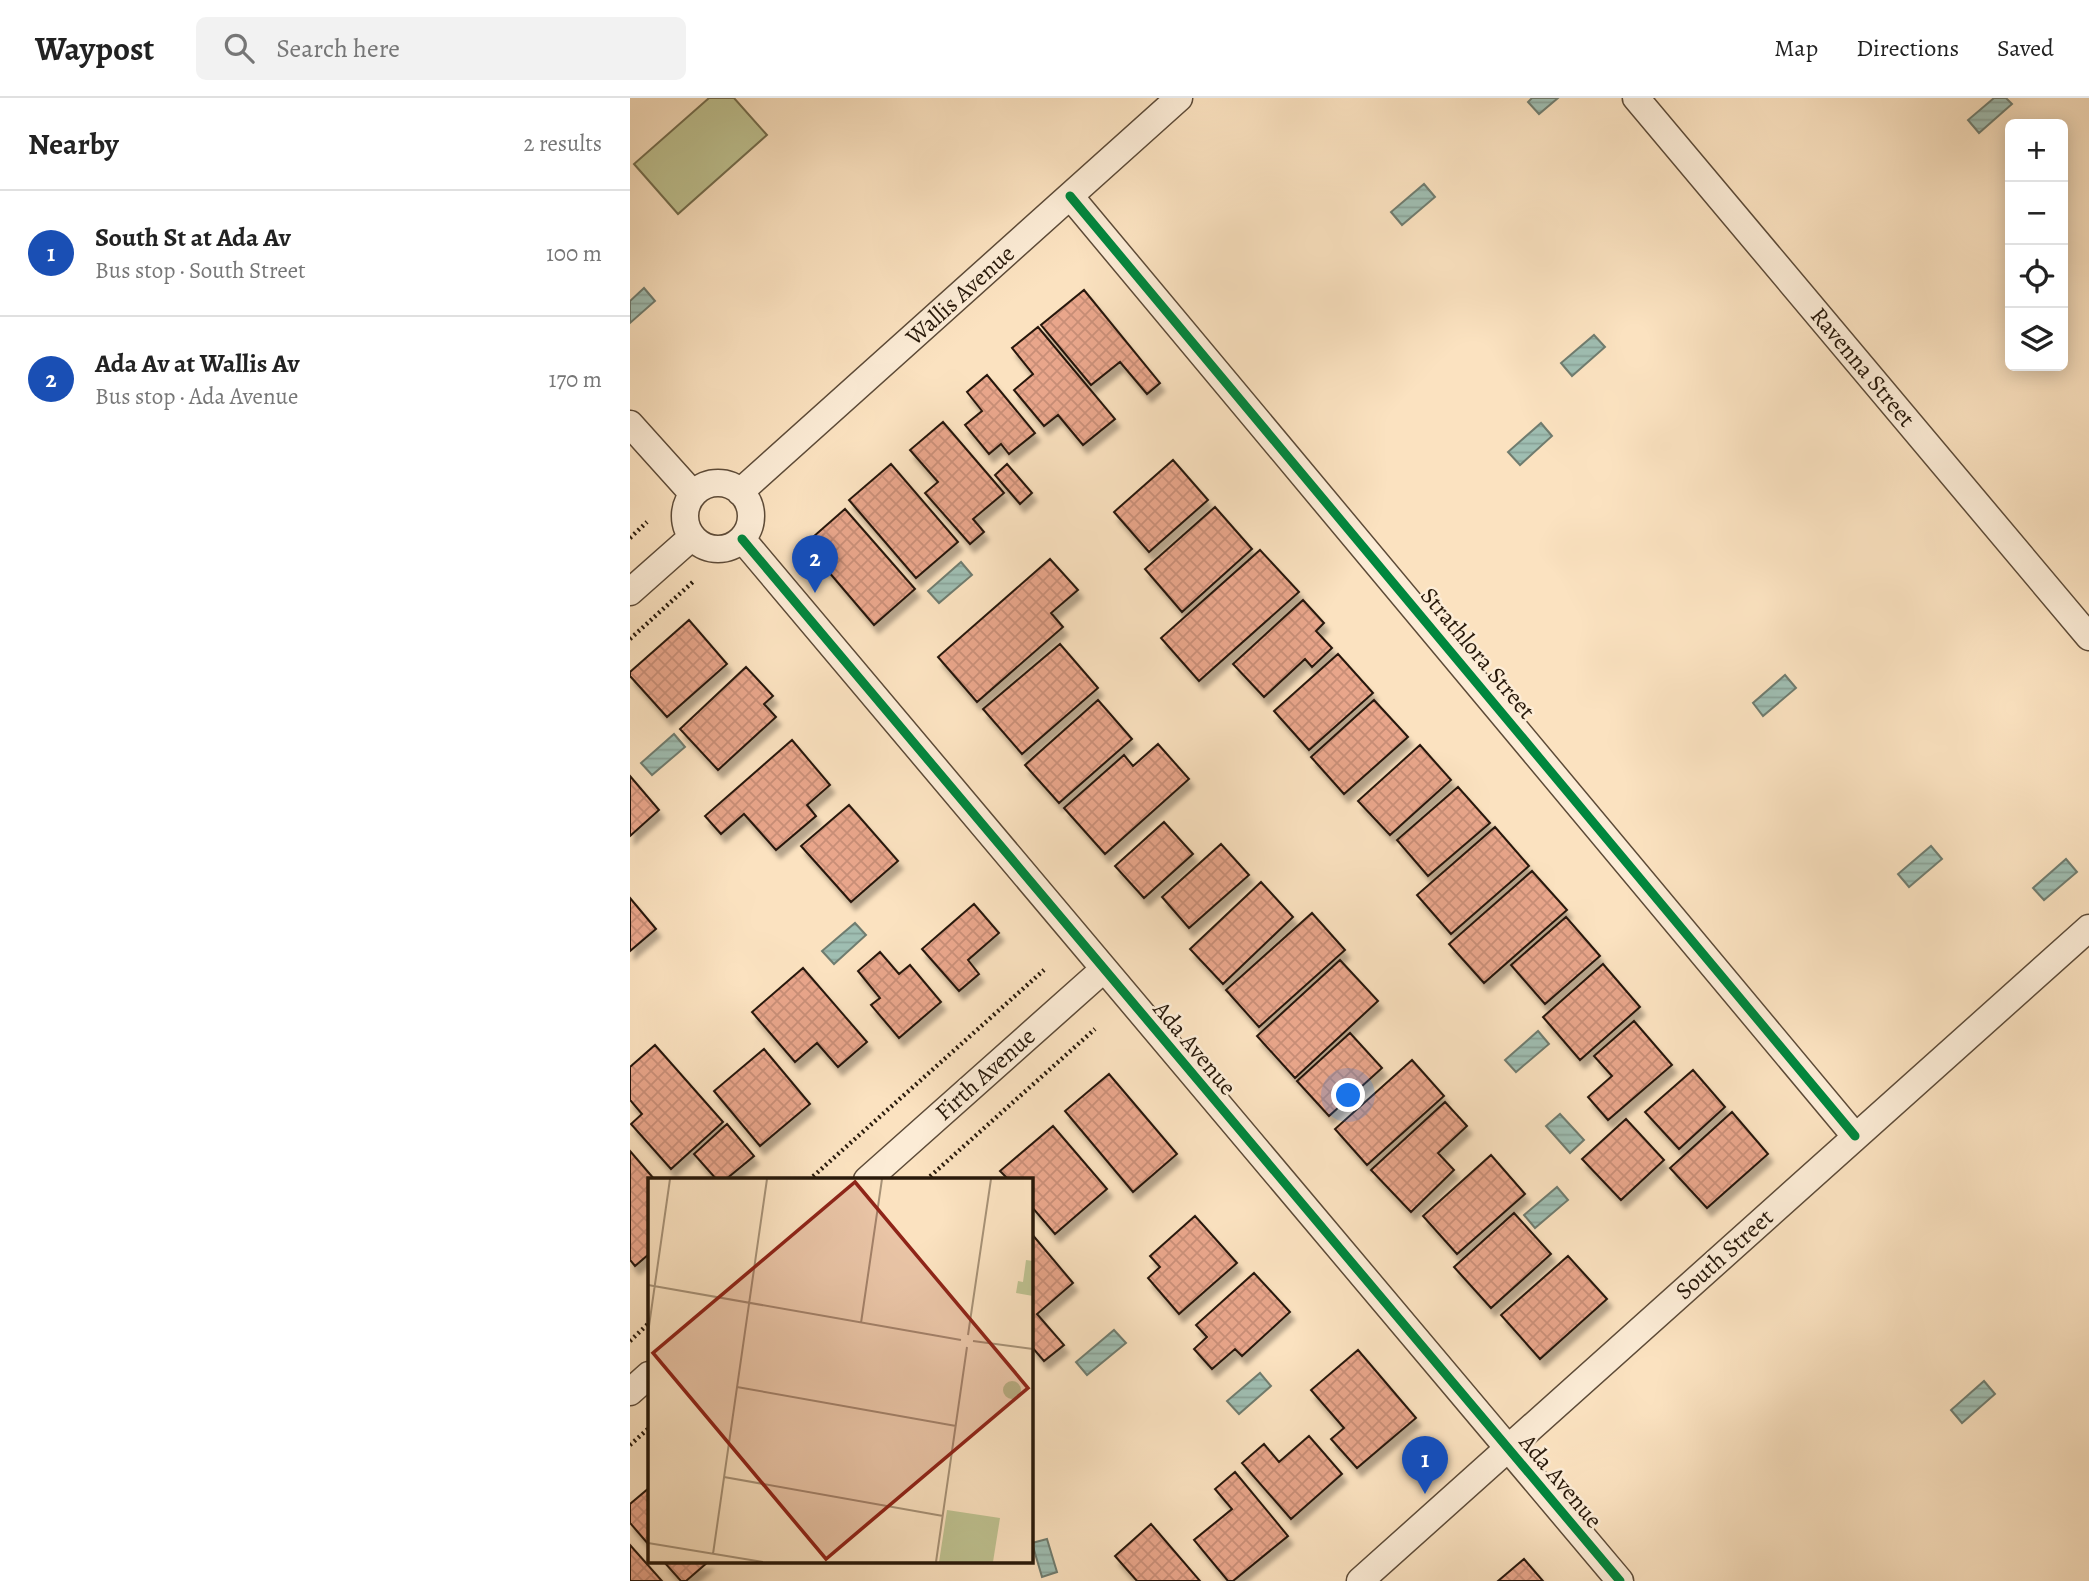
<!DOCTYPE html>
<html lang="en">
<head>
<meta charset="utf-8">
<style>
  :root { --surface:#fff; --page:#f2f2f2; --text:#222; --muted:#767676; --line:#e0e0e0; --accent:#111827 }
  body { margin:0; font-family:Alegreya,serif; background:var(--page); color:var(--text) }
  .controls { position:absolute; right:21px; top:21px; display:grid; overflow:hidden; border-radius:10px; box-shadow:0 4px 18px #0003 }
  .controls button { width:63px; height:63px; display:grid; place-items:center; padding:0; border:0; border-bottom:2px solid var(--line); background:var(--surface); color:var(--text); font:35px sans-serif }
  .you { position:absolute; left:719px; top:998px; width:24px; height:24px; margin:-18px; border:5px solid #fff; border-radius:50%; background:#1a73e8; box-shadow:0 0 0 10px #1a73e833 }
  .badge { display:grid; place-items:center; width:46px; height:46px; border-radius:50%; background:var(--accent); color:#fff; font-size:23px; font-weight:700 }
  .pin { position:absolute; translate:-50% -58px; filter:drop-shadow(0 2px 4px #0008) }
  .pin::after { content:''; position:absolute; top:37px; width:24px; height:21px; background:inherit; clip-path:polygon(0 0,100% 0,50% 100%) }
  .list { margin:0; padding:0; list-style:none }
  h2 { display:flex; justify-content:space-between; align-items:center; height:91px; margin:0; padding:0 28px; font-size:30px }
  h2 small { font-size:23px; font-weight:400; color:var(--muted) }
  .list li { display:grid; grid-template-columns:46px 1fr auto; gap:21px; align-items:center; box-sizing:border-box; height:126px; padding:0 28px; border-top:2px solid var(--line) }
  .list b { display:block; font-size:26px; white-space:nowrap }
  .list p { margin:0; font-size:23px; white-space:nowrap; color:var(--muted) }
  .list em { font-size:23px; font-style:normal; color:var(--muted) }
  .icon { flex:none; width:38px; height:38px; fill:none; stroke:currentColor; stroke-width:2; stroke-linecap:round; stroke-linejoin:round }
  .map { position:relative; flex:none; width:1459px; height:1483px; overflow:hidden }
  header { display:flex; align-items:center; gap:42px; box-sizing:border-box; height:98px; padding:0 35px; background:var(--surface); border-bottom:2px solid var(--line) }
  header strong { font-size:33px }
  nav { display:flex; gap:38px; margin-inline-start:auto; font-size:24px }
  .search { width:490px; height:63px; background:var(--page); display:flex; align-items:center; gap:18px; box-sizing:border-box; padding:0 24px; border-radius:10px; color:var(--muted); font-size:26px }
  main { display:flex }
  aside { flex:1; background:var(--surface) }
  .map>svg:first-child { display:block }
  .pitch { fill:#bfc392; stroke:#746e4e; stroke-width:2 }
  .water { fill:url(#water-rules); stroke:#6f7c6f; stroke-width:2 }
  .building { fill:url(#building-cross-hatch); stroke:#28190a; stroke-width:2; filter:url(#shadow) }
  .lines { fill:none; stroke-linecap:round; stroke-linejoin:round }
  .street-casing { stroke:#5d4b38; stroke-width:29 }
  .path { stroke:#28190a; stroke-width:4.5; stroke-dasharray:2 3.5; stroke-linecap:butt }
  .street { stroke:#fcecd6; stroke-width:26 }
  .cycleway-casing { stroke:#fcecd6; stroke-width:13 }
  .cycleway { stroke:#00873e; stroke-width:9 }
  .labels { text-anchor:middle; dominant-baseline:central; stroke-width:5; stroke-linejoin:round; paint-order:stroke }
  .street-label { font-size:24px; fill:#28190a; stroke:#fcecd6 }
  .inset-road { fill:none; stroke:#a79277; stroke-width:2 }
  .view { fill:#8f2418; fill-opacity:0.15; stroke:#8f2418; stroke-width:3.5 }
  .inset-edge { fill:none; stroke:#28190a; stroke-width:3.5 }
</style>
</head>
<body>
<header>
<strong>Waypost</strong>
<div class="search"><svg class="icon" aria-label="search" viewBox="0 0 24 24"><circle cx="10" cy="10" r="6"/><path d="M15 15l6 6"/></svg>Search here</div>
<nav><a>Map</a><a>Directions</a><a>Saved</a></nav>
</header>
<main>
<aside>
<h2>Nearby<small>2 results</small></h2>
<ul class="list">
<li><span class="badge" style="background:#1a4fb4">1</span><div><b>South St at Ada Av</b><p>Bus stop · South Street</p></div><em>100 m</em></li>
<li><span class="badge" style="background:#1a4fb4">2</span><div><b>Ada Av at Wallis Av</b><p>Bus stop · Ada Avenue</p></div><em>170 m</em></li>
</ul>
</aside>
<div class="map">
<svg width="1459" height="1483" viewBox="0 0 1459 1483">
  <defs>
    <pattern id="water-rules" width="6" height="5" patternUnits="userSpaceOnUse" patternTransform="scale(1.75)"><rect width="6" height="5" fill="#9fbeb2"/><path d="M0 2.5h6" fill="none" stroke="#89a398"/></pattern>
    <pattern id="building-cross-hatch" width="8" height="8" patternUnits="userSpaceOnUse" patternTransform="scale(1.75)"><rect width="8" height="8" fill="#e9a68b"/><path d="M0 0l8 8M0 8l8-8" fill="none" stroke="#c88e77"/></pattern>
    <filter id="shadow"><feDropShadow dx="4.5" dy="8" stdDeviation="2" flood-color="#0004"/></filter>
  </defs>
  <rect width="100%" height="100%" fill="#fbe2c0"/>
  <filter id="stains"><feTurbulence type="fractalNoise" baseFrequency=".00286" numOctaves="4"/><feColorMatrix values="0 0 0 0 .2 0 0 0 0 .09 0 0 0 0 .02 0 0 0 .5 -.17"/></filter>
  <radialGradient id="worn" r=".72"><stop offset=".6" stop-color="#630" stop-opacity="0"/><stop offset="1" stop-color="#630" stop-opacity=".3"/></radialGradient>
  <!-- pitch -->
  <path class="pitch" d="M79,0H104L137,37L48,116L4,66Z"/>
  <!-- water -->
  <path class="water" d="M902,0H928L909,16L898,4Z
    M1364,0H1376L1382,6L1349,35L1338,22Z
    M794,86L805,99L772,127L761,114Z
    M14,190L25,203L0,225V203Z
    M964,237L975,249L942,278L931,265Z
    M911,325L922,338L890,367L878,354Z
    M331,464L342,477L309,505L298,493Z
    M1155,577L1166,590L1133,618L1123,605Z
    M44,636L55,649L22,677L11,665Z
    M1301,748L1312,761L1279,789L1268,776Z
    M1436,761L1447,774L1414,802L1403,790Z
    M225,825L236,837L204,866L192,853Z
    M908,933L919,946L886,974L875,962Z
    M930,1016L954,1042L940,1055L916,1028Z
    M927,1089L938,1102L905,1130L894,1117Z
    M484,1232L496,1245L457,1277L446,1264Z
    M630,1275L641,1288L609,1316L597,1303Z
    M1354,1283L1365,1296L1332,1325L1321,1312Z
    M417,1441L427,1474L412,1479L402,1445Z"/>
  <!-- building -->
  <path class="building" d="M454,192L530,285L517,296L490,264L461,287L411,227Z
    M408,229L485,321L453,347L428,317L414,328L384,292L403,276L382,250Z
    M357,277L405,335L379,356L371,346L359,356L335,327L352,313L337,294Z
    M313,324L374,395L343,421L354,434L340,446L295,395L308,384L280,352Z
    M543,362L578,402L519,454L484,414Z
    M261,366L328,444L286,480L219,402Z
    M377,366L402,395L390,406L365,377Z
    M585,409L622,451L552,514L515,471Z
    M215,411L285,491L244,527L175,446Z
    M630,452L669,494L569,583L531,540Z
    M420,461L448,492L421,515L433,529L347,604L308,559Z
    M673,502L694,525L686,533L702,550L682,569L675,561L634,599L603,566Z
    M59,522L97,566L37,619L0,578V574Z
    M430,546L468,590L392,656L353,611Z
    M708,556L743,595L679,652L644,613Z
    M116,569L143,598L134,606L146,619L88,672L50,631Z
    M468,602L502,641L429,705L395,667Z
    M744,602L778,639L714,696L681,659Z
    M162,642L200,687L177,707L186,718L146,752L114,716L91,736L75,718Z
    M528,646L559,681L475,756L434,710L494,657L503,668Z
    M790,647L821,682L760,737L728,703Z
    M0,678L29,712L0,738Z
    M828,689L860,725L798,778L767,742Z
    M219,707L268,763L221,804L171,748Z
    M534,724L563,756L514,800L485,768Z
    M865,729L899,768L821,836L787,797Z
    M591,746L619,777L559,830L532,799Z
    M902,773L937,812L854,885L819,846Z
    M631,784L663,819L593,886L560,851Z
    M0,800L26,831L0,853Z
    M344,806L369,835L338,862L349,876L329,893L292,851Z
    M682,815L715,852L629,929L596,892Z
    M936,819L970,858L915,906L881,867Z
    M250,854L269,876L280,867L311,904L269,940L241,907L250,900L228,873Z
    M710,862L748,903L665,980L627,938Z
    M973,866L1010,909L950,962L913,919Z
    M173,870L237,944L208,969L187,945L165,964L122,914Z
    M1004,923L1042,967L978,1022L958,999L982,978L964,958Z
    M720,935L752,970L699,1018L667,983Z
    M25,947L93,1024L41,1071L1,1026L12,1016L0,1002V969Z
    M134,951L180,1006L130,1048L84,993Z
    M782,962L814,998L737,1067L705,1031Z
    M1063,972L1095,1009L1049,1051L1015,1014Z
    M479,976L547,1056L503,1094L435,1013Z
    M815,1004L837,1028L808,1055L824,1072L781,1114L741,1072Z
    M1102,1014L1138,1056L1077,1110L1040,1070Z
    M996,1021L1034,1062L991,1102L952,1061Z
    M97,1026L124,1058L95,1082H87L64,1056Z
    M423,1028L477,1091L425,1136L401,1108V1082H379L370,1073Z
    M0,1053L25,1082H19V1156L5,1168L0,1162Z
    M861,1057L895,1096L827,1156L793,1118Z
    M884,1115L921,1156L861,1210L824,1169Z
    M565,1118L607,1165L549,1216L518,1180L530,1169L520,1158Z
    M401,1135L443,1185L407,1216L434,1247L414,1263L401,1248Z
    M938,1158L977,1201L910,1261L871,1217Z
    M624,1175L660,1214L612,1258L605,1251L582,1271L564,1251L577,1239L566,1227Z
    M728,1252L786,1320L727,1370L701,1341L714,1330L681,1292Z
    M679,1338L712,1376L661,1421L612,1365L634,1346L649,1364Z
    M605,1374L658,1438L603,1483H598L564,1442L602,1411L585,1391Z
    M19,1390V1447L0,1425V1406Z
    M521,1426L570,1483H507L485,1458Z
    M0,1447L32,1483H0Z
    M894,1461L913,1483H868Z
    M34,1464H78L56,1483H51Z"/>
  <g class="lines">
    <defs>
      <path id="street" d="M1006,0L1459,539
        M440,98L1225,1038
        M0,326L63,396
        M55 418a33 33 0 1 1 66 0a33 33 0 1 1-66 0Z
        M110,394L549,0
        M112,441L990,1483
        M0,494L62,439
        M237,1082L474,871
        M0,1294L19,1277
        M730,1483L1459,830"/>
    </defs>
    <!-- street casing -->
    <use href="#street" class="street-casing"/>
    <!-- path -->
    <path class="path" d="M0,440L17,424
      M0,541L65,482
      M179,1082L414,872
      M296,1082L465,931
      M0,1243L19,1225
      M0,1347L19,1330"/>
    <!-- street -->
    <use href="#street" class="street"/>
    <defs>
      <path id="cycleway" d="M440,98L1225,1038
        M112,441L990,1483"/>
    </defs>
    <!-- cycleway casing -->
    <use href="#cycleway" class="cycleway-casing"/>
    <!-- cycleway -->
    <use href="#cycleway" class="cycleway"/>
  </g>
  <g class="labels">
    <!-- street labels -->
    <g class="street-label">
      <text transform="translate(330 197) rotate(-42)">Wallis Avenue</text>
      <text transform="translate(1233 269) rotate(50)">Ravenna Street</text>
      <text transform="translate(848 555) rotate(50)">Strathlora Street</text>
      <text transform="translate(565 950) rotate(50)">Ada Avenue</text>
      <text transform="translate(355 976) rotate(-42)">Firth Avenue</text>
      <text transform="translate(1094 1156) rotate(-42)">South Street</text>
      <text transform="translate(931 1383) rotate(50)">Ada Avenue</text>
    </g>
  </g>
  <!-- overview -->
  <g transform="translate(18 1080)">
    <rect width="385" height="385" fill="#fbe2c0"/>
    <path d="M299,332L352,340L345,384H291Z" fill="#bfc392"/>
    <path d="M378,82L385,83V118L368,115L370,103L375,104ZM355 212a9 9 0 1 1 18 0a9 9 0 1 1-18 0Z" fill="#bfc392"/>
    <path class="inset-road" d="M0,107L313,162M213,145L234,1M0,155L22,1M320,157L343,1M325,163L385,171M89,209L308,248M76,299L295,338M0,365L115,384M65,376L119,1M288,384L319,169"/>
    <path class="view" d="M207,4L380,210L178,381L5,175Z"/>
    <rect width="385" height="385" class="inset-edge"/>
  </g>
  <rect width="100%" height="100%" filter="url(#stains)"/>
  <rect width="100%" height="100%" fill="url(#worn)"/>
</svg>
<div class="controls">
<button>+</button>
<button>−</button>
<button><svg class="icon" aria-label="locate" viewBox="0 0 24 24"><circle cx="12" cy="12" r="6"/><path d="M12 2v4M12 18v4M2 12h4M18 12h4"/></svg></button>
<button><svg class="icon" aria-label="layers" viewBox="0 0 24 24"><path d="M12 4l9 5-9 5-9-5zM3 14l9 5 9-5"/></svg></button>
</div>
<div class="you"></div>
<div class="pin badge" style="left:795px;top:1396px;background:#1a4fb4">1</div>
<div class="pin badge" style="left:185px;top:495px;background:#1a4fb4">2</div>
</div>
</main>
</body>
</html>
